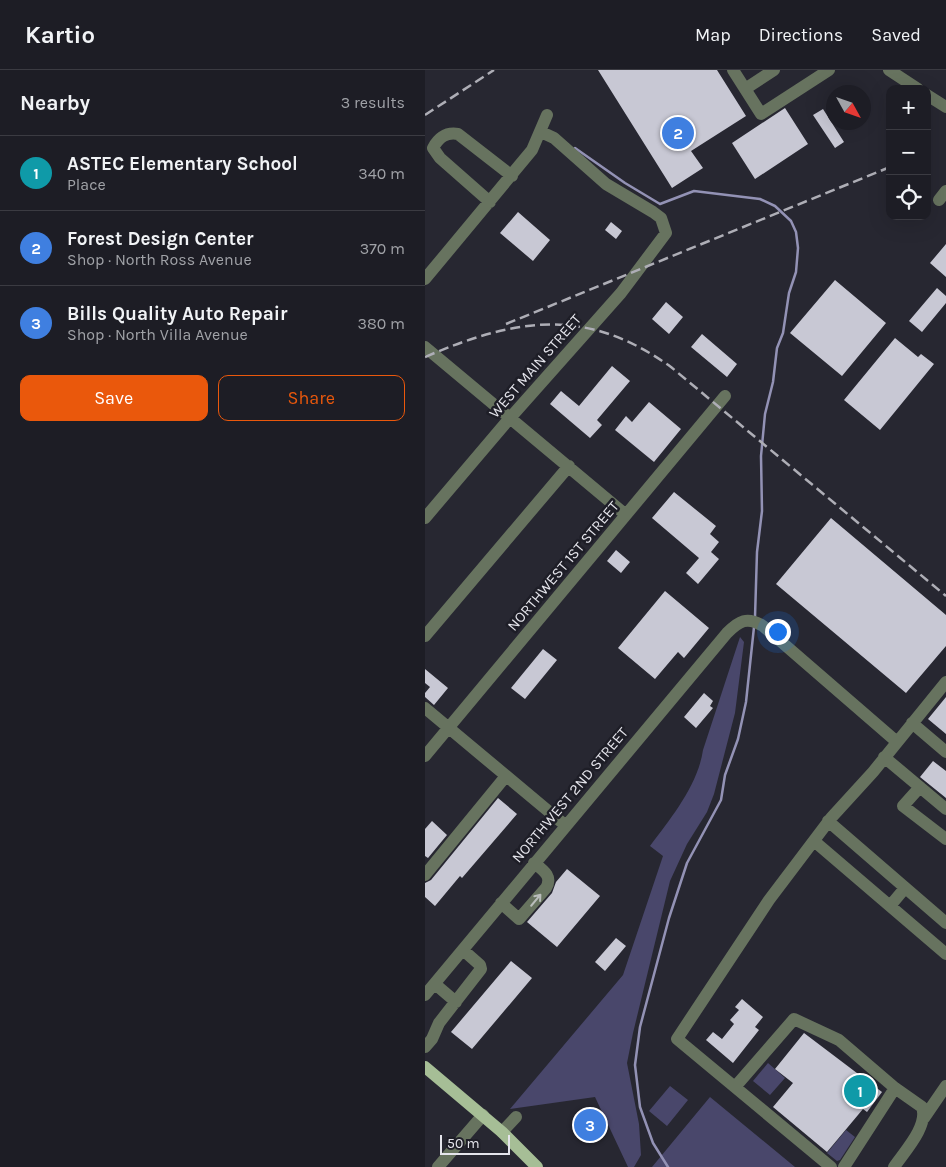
<!DOCTYPE html>
<html lang="en">
<head>
<meta charset="utf-8">
<style>
  :root { --surface:#1d1d25; --page:#25262d; --text:#f1f3f6; --muted:#a0a2a7; --line:#3b3b42; --accent:#ea580c }
  body { margin:0; font-family:Karla,sans-serif; background:var(--page); color:var(--text) }
  .controls { position:absolute; right:15px; top:15px; display:grid; overflow:hidden; border-radius:10px; box-shadow:0 5px 20px #0002 }
  .controls button { width:45px; height:45px; display:grid; place-items:center; padding:0; border:0; border-bottom:1px solid var(--line); background:var(--surface); color:var(--text); font:25px sans-serif }
  .compass { position:absolute; left:401px; top:15px; width:45px; height:45px; border-radius:50%; background:var(--surface); box-shadow:0 5px 20px #0002; rotate:130deg }
  .scale { position:absolute; left:15px; bottom:12px; width:70px; box-sizing:border-box; padding-left:5px; border:2px solid #e5e5ec; border-top:0; font-size:14px; line-height:18px; white-space:nowrap; color:#e5e5ec; -webkit-text-stroke:4px #1e1e27; paint-order:stroke }
  .you { position:absolute; left:352px; top:561px; width:18px; height:18px; margin:-12px; border:4px solid #fff; border-radius:50%; background:#1a73e8; box-shadow:0 0 0 8px #1a73e833 }
  .badge { display:grid; place-items:center; width:32px; height:32px; border-radius:50%; background:var(--accent); color:#fff; font-size:16px; font-weight:700 }
  .pin { position:absolute; translate:-50% -50%; border:2px solid #fff; box-shadow:0 1px 5px #0006 }
  .list { margin:0; padding:0; list-style:none }
  h2 { display:flex; justify-content:space-between; align-items:center; height:65px; margin:0; padding:0 20px; font-size:21px }
  h2 small { font-size:16px; font-weight:400; color:var(--muted) }
  .list li { display:grid; grid-template-columns:32px 1fr auto; gap:15px; align-items:center; box-sizing:border-box; height:75px; padding:0 20px; border-top:1px solid var(--line) }
  .list b { display:block; font-size:19px; white-space:nowrap }
  .list p { margin:0; font-size:16px; white-space:nowrap; color:var(--muted) }
  .list em { font-size:16px; font-style:normal; color:var(--muted) }
  .actions { display:flex; gap:10px; padding:15px 20px }
  .actions a { flex:1; padding:11px 0; border:1px solid var(--accent); border-radius:10px; text-align:center; font-size:18px; color:var(--accent) }
  .actions .main { background:var(--accent); color:#fff }
  .icon { flex:none; width:28px; height:28px; fill:none; stroke:currentColor; stroke-width:2; stroke-linecap:round; stroke-linejoin:round }
  .map { position:relative; flex:none; width:521px; height:1097px; overflow:hidden }
  header { display:flex; align-items:center; gap:30px; box-sizing:border-box; height:70px; padding:0 25px; background:var(--surface); border-bottom:1px solid var(--line) }
  header strong { font-size:24px }
  nav { display:flex; gap:28px; margin-inline-start:auto; font-size:18px }
  main { display:flex }
  aside { flex:1; background:var(--surface) }
  .map>svg:first-child { display:block }
  .green { fill:#49476b }
  .lines { fill:none; stroke-linecap:round; stroke-linejoin:round }
  .stream { stroke:#9392b5; stroke-width:2.5 }
  .building { fill:#c8c8d4 }
  .minor { stroke:#67735f; stroke-width:12 }
  .major { stroke:#a6be96; stroke-width:12 }
  .rail { stroke:#aeaeb6; stroke-width:2.5; stroke-dasharray:10 5; stroke-linecap:butt }
  .oneway { stroke:#b9bdbb }
  .labels { text-anchor:middle; dominant-baseline:central; stroke-width:5; stroke-linejoin:round; paint-order:stroke }
  .street-label { font-size:15px; fill:#e5e5ec; stroke:#1e1e27 }
</style>
</head>
<body>
<header>
<strong>Kartio</strong>
<nav><a>Map</a><a>Directions</a><a>Saved</a></nav>
</header>
<main>
<aside>
<h2>Nearby<small>3 results</small></h2>
<ul class="list">
<li><span class="badge" style="background:#0f9aa8">1</span><div><b>ASTEC Elementary School</b><p>Place</p></div><em>340 m</em></li>
<li><span class="badge" style="background:#3f7fe0">2</span><div><b>Forest Design Center</b><p>Shop · North Ross Avenue</p></div><em>370 m</em></li>
<li><span class="badge" style="background:#3f7fe0">3</span><div><b>Bills Quality Auto Repair</b><p>Shop · North Villa Avenue</p></div><em>380 m</em></li>
</ul>
<div class="actions"><a class="main">Save</a><a>Share</a></div>
</aside>
<div class="map">
<svg width="521" height="1097" viewBox="0 0 521 1097">
  <rect width="100%" height="100%" fill="#272731"/>
  <!-- green -->
  <path class="green" d="M315,567L319,572L310,643L289,724L282,742L262,774L245,811L208,963L202,993L214,1054L216,1085L209,1097H203L170,1027L85,1039L198,905L238,786L225,776C246,748 273,715 278,680Z
    M343,993L360,1008L345,1025L328,1011Z
    M245,1016L263,1030L242,1056L224,1041Z
    M285,1027L370,1097H227Z
    M421,1060L430,1067L415,1090L412,1091L402,1083Z"/>
  <g class="lines">
    <!-- stream -->
    <path class="stream" d="M150,78L200,113L235,134L269,121L335,129L350,136L366,151L371,162L373,178L371,202L364,223L358,263L352,278L348,312L340,344L336,386L337,441L332,482L330,547
      M243,1097L228,1073L215,1037L210,995L215,957L244,848L262,793L296,730L300,705L313,669L321,632L329,557"/>
  </g>
  <!-- building -->
  <path class="building" d="M173,0H292L321,46L266,81L278,98L247,118Z
    M360,38L383,74L330,109L307,73Z
    M398,39L419,72L410,78L388,45Z
    M93,142L125,170L108,191L75,163Z
    M186,152L197,161L191,169L180,160Z
    M521,174V207L505,193Z
    M410,210L461,253L417,306L365,263Z
    M512,218L521,226V233L497,262L484,251Z
    M241,232L258,247L244,264L227,249Z
    M277,264L312,294L302,307L266,277Z
    M470,268L493,287L496,284L509,294L455,360L419,330Z
    M187,296L205,311L172,350L177,355L165,368L125,334L136,321L154,336Z
    M224,332L256,359L229,392L190,360L201,346L207,352Z
    M249,422L291,456L285,464L294,472L286,482L294,489L273,514L261,503L274,488L227,448Z
    M406,448L521,545V576L481,623L351,514Z
    M191,480L205,492L196,503L182,491Z
    M240,521L284,558L259,588L253,582L230,609L193,578Z
    M118,579L132,590L100,629L86,618Z
    M0,599L23,618L9,635L0,627V623L5,617L0,613Z
    M279,623L288,631L285,636L288,638L271,658L259,647Z
    M521,627V664L503,649Z
    M508,691L521,701V728L495,707Z
    M73,728L92,744L37,808L35,806L10,836L0,827V813L6,810Z
    M7,751L22,765L3,788L0,786V759Z
    M142,799L175,826L132,877L102,852L127,823L131,812Z
    M191,868L201,876L180,901L170,892Z
    M86,891L107,908L47,979L26,962Z
    M317,929L338,947L330,957L334,960L308,993L281,970L288,962L297,969L309,954L305,950L314,940L310,937Z
    M379,963L457,1022L442,1042L438,1039L402,1082L348,1037L368,1013L350,999Z"/>
  <g class="lines">
    <!-- minor -->
    <path class="minor" d="M308,0L336,44L404,0
      M464,0L493,19
      M320,19L349,0
      M502,25L521,37
      M514,130L521,121
      M65,132L15,88L8,78C14,67 21,62 33,64L87,106
      M0,209L107,80L122,45
      M0,277L201,445
      M0,448L85,348L196,223L241,163L236,148L228,142L181,114L129,68L116,62
      M0,566L144,396
      M0,638L140,755
      M487,653L521,682
      M0,686L300,326
      M459,687L521,739
      M495,717L478,736L521,769
      M403,751L521,853
      M389,771L521,884
      M0,805L81,706
      M76,833L94,849L121,818C128,806 118,800 109,793
      M465,836L480,818
      M10,914L31,932
      M0,925L302,563C314,551 322,546 338,556L472,672
      M0,977L7,969L14,953L56,899L55,895L38,880
      M310,1017L369,949L414,970L470,1018L497,1037C504,1056 479,1082 469,1097
      M499,1048L521,1016
      M77,1062L91,1047
      M13,1097L58,1045
      M406,1097L252,969L344,830L406,748L448,702L521,612
      M419,1097L470,1018"/>
    <!-- major -->
    <path class="major" d="M0,997L77,1062L112,1097"/>
    <!-- rail -->
    <path class="rail" d="M0,45L69,0
      M81,254L465,97
      M0,287C91,248 161,236 246,297L521,526"/>
  </g>
  <!-- one-way arrows -->
  <defs><path id="oneway-shaft" d="M-6 0H5M1.5-3L5.5 0L1.5 3" fill="none" stroke-width="1.6" stroke-linecap="round" stroke-linejoin="round" transform="scale(1.25)"/></defs>
  <use class="oneway" href="#oneway-shaft" transform="translate(111 830) rotate(-50)"/>
  <g class="labels">
    <!-- street labels -->
    <g class="street-label">
      <text transform="translate(110 296) rotate(-49)">WEST MAIN STREET</text>
      <text transform="translate(138 496) rotate(-50)">NORTHWEST 1ST STREET</text>
      <text transform="translate(145 725) rotate(-50)">NORTHWEST 2ND STREET</text>
    </g>
  </g>
</svg>
<div class="controls">
<button>+</button>
<button>−</button>
<button><svg class="icon" aria-label="locate" viewBox="0 0 24 24"><circle cx="12" cy="12" r="6"/><path d="M12 2v4M12 18v4M2 12h4M18 12h4"/></svg></button>
</div>
<svg class="compass" viewBox="-18 -18 36 36"><path d="M0-13l5 13h-10z" fill="#e53935"/><path d="M0 13l5-13h-10z" fill="#a0a2a7"/></svg>
<div class="scale">50 m</div>
<div class="you"></div>
<div class="pin badge" style="left:435px;top:1021px;background:#0f9aa8">1</div>
<div class="pin badge" style="left:253px;top:63px;background:#3f7fe0">2</div>
<div class="pin badge" style="left:165px;top:1055px;background:#3f7fe0">3</div>
</div>
</main>
</body>
</html>
